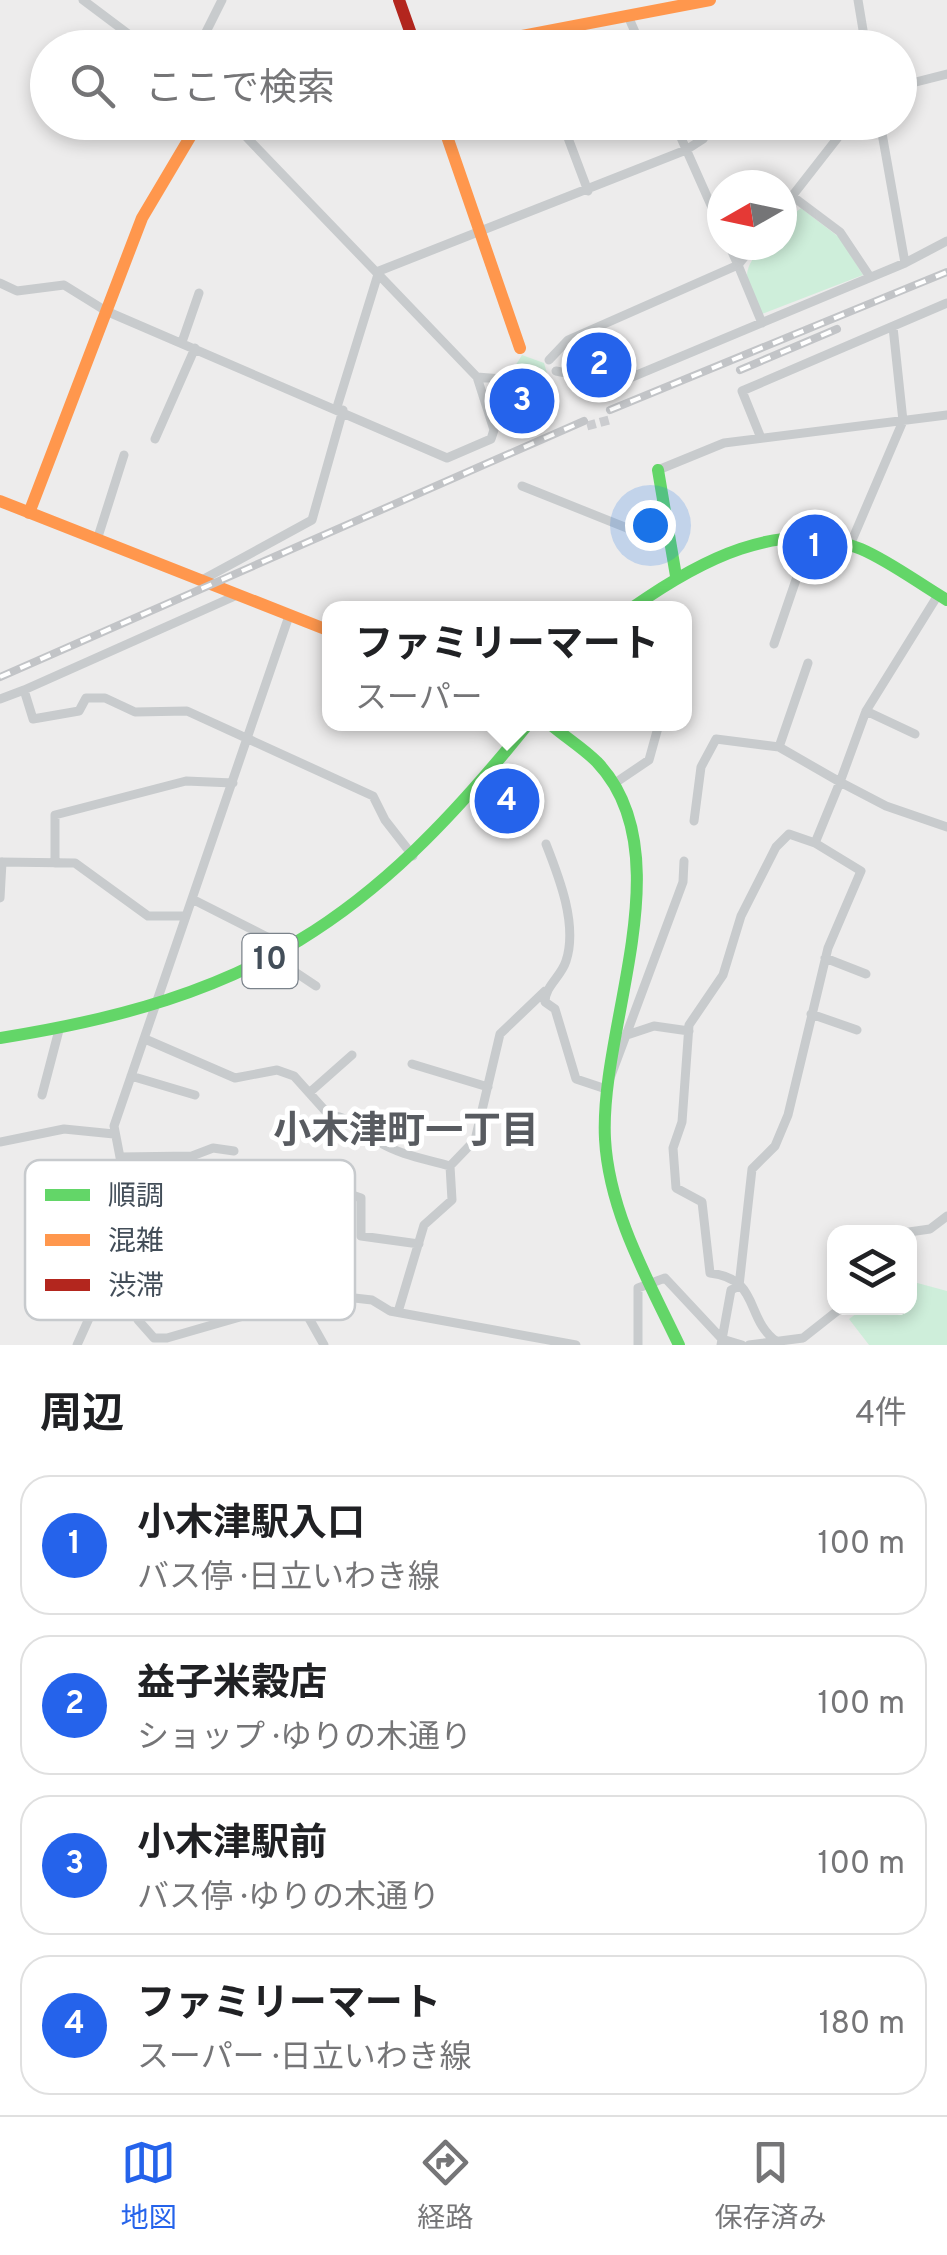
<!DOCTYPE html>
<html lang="ja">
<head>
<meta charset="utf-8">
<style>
  :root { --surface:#fff; --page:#f6f6f6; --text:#202124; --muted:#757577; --line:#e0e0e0; --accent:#2563eb }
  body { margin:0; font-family:Overpass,"Noto Sans JP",sans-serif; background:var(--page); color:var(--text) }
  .controls { position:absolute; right:30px; bottom:30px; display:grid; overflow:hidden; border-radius:20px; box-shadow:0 5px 15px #0003 }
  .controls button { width:90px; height:90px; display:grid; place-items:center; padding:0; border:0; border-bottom:2px solid var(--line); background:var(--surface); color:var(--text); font:50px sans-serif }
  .compass { position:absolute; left:707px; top:170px; width:90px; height:90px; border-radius:50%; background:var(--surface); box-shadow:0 5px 15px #0003; rotate:261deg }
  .you { position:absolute; left:650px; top:525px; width:35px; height:35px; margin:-25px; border:8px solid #fff; border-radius:50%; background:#1a73e8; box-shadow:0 0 0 15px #1a73e833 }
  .badge { display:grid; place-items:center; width:65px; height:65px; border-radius:50%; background:var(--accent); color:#fff; font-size:32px; font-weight:700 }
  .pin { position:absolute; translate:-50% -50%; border:5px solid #fff; box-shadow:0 2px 10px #0006 }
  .popup { position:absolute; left:322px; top:601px; width:370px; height:130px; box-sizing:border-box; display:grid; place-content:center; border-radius:20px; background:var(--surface); filter:drop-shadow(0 2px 8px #0005); font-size:32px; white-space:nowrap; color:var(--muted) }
  .popup b { font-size:38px; color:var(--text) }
  .popup::after { content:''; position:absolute; left:50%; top:100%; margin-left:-20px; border:20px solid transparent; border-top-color:var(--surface) }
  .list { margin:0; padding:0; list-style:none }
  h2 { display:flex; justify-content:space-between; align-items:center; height:130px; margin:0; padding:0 40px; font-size:42px }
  h2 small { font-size:32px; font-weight:400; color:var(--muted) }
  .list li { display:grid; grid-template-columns:65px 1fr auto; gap:30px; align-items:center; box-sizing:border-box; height:140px; margin:0 20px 20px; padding:0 20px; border:2px solid var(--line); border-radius:30px }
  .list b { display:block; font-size:38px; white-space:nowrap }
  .list p { margin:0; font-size:32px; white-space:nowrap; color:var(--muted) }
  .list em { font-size:32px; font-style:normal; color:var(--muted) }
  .icon { flex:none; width:55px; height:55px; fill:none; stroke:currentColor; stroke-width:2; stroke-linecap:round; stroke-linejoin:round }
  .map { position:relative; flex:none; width:947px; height:1345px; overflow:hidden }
  .search { position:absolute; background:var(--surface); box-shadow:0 5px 15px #0003; left:30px; right:30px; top:30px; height:110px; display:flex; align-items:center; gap:25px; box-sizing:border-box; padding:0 35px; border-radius:55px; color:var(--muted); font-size:38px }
  .sheet { height:770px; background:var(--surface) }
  nav { display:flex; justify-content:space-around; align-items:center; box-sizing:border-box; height:140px; border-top:2px solid var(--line); background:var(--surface); font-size:28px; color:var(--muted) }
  nav a { display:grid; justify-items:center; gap:5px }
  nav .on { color:var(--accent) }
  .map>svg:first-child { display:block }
  .green { fill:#ceeeda }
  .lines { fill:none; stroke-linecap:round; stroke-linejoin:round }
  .street-tunnel { stroke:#cbcccf; stroke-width:9; stroke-dasharray:9 4.5; stroke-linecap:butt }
  .street { stroke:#c8cbcd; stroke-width:9 }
  .fast { stroke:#63d668; stroke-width:12 }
  .slow { stroke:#ff974d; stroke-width:12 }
  .jam { stroke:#b3261e; stroke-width:12 }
  .rail-casing { stroke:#c2c4c7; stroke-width:8 }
  .rail { stroke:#fff; stroke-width:4; stroke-dasharray:11; stroke-linecap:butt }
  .labels { text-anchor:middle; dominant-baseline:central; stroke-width:10; stroke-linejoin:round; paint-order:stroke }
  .shield { fill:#fff; stroke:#7b838b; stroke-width:2.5 }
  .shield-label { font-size:32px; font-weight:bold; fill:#434e59 }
  .neighbourhood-label { font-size:38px; font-weight:bold; fill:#585b60; stroke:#fff }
  .key { fill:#fff; stroke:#c7cacd; stroke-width:2.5 }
  .key-label { font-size:28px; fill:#434e59 }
</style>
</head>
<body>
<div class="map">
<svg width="947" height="1345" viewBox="0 0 947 1345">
  <rect width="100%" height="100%" fill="#edecec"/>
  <!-- green -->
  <path class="green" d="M801,208L840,238L863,275L762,314C747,280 737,275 764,245H782V224Z
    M522,355L544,363L547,373L517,386L509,376Z
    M910,1281L947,1291V1345H869L849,1319L864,1308H910Z"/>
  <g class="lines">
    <!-- street-tunnel -->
    <path class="street-tunnel" d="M587,426L609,420"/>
    <!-- street -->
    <path class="street" d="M83,0L147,48
      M858,0L866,48
      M628,16L642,48
      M198,48L222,0
      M833,48L864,34
      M900,86L947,74
      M232,122L477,377L502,379
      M562,122L588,191
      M674,122L722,230
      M880,122L905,263
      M792,196L840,232L870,277
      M782,209L850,122
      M754,245L738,265L762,323
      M0,283L17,291L64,285L106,311L447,458L491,439L494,430L477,377
      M182,342L199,293
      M549,360L568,340L738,265L729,245
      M556,371L576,375L587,392L601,390L905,263L947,241
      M337,407L379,271L686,150L703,139L714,122
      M761,438L742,391L947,303
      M155,439L195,348
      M658,470L724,443L947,415
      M522,486L662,542L670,541
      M97,540L124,455
      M850,545L903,421L893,327
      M202,580L312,520L343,410
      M938,595L866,711L840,782L886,806L947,827
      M235,596L24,690L33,719L79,711L86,698H105L135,712L187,711L373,796L385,820L413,856
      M289,616L114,1126L137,1246L138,1320L154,1338H167L319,1294L372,1300L390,1311L576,1345
      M774,644L811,536
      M0,699L24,690
      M866,711L915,734
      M779,747L808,663
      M615,783L649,760L659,724
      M694,821L701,767L716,739L779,747L840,782L815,843L861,871L828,948L788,1115L775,1146L752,1169L739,1286L731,1290L721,1345
      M546,844C559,877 578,925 566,961C561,977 545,986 545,1002L555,1009L576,1079L606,1089L683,882L684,861
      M0,862L75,863L148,916H186
      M55,863V815L186,781L233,783
      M0,898L2,862
      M192,899L273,940L286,966L316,986
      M825,958L866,974
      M811,1014L857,1030
      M627,1035L654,1026L689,1031
      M145,1039L235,1078L277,1070L294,1076L329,1115C352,1117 360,1131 379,1142C400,1155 426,1159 450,1166
      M412,1064L488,1087
      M131,1076L195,1095
      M309,1093L352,1055
      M42,1095L59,1030
      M0,1142L64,1129L114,1134
      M120,1157L192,1156L213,1148L234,1151
      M909,1232L930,1229L947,1216
      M79,1238L123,1243
      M331,1296L317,1183L361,1198V1236L419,1244
      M398,1312L424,1225L452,1200L450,1166L475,1140L500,1034L545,991
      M306,1313L324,1345
      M777,1342C744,1318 761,1279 710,1273L702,1202L676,1188L673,1148L682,1122L689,1025L723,975L741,916L776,847L789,834L815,843
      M77,1345L123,1243L135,1232
      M638,1345V1288L665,1278L722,1339L742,1345
      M749,1345L803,1338L841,1308"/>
    <!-- fast -->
    <path class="fast" d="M658,470L676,576
      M632,608C697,562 780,516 861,549C891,562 918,583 947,600
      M550,724C565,737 583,748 597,762C685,854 599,1027 605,1139C609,1212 648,1280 679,1345
      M0,1038C253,998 369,922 528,724"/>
    <!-- slow -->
    <path class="slow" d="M459,48L710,0
      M442,122L520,348
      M0,501L330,631
      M29,513L142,218L199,122"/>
    <!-- jam -->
    <path class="jam" d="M399,0L416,48"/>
    <defs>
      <path id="rail" d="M740,370L837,329
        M610,410L947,272
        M0,677L584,421"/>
    </defs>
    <!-- rail casing -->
    <use href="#rail" class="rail-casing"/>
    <!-- rail -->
    <use href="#rail" class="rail"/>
  </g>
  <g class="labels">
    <!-- shield labels -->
    <rect class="shield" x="242.5" y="934" width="55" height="54" rx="8"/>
    <g class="shield-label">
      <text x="270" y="961">10</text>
    </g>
    <!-- neighbourhood labels -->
    <g class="neighbourhood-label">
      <text x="406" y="1133">小木津町一丁目</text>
    </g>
  </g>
  <!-- legend -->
  <rect x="25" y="1160" width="330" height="160" rx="15" class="key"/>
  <rect x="45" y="1189" width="45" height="12" fill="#63d668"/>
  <rect x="45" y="1234" width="45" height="12" fill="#ff974d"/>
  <rect x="45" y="1279" width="45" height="12" fill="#b3261e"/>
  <g class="key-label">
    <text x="108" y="1205">順調</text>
    <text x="108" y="1250">混雑</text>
    <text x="108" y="1295">渋滞</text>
  </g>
</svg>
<div class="controls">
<button><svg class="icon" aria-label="layers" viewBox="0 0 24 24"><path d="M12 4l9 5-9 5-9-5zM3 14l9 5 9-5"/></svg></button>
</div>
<svg class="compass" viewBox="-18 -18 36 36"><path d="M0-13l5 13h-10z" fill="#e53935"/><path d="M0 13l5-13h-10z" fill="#757577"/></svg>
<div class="you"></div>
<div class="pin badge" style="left:815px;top:547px">1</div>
<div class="pin badge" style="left:599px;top:365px">2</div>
<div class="pin badge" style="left:522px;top:401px">3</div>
<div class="pin badge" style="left:507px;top:801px">4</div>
<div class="popup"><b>ファミリーマート</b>スーパー</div>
<div class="search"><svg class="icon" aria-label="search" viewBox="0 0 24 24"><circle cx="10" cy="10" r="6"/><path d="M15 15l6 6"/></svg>ここで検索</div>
</div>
<section class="sheet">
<h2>周辺<small>4件</small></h2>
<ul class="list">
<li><span class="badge">1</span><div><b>小木津駅入口</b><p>バス停 · 日立いわき線</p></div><em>100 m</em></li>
<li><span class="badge">2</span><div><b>益子米穀店</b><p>ショップ · ゆりの木通り</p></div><em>100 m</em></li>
<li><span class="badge">3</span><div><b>小木津駅前</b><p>バス停 · ゆりの木通り</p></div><em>100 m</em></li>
<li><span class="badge">4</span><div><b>ファミリーマート</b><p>スーパー · 日立いわき線</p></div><em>180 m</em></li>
</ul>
</section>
<nav>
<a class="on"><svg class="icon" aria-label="map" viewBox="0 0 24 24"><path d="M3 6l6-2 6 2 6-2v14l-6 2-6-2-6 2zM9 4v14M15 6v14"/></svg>地図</a>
<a><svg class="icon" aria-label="directions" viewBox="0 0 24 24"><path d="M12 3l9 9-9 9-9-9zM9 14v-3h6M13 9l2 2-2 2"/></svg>経路</a>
<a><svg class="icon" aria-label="saved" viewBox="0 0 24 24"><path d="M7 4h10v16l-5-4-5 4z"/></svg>保存済み</a>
</nav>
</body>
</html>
